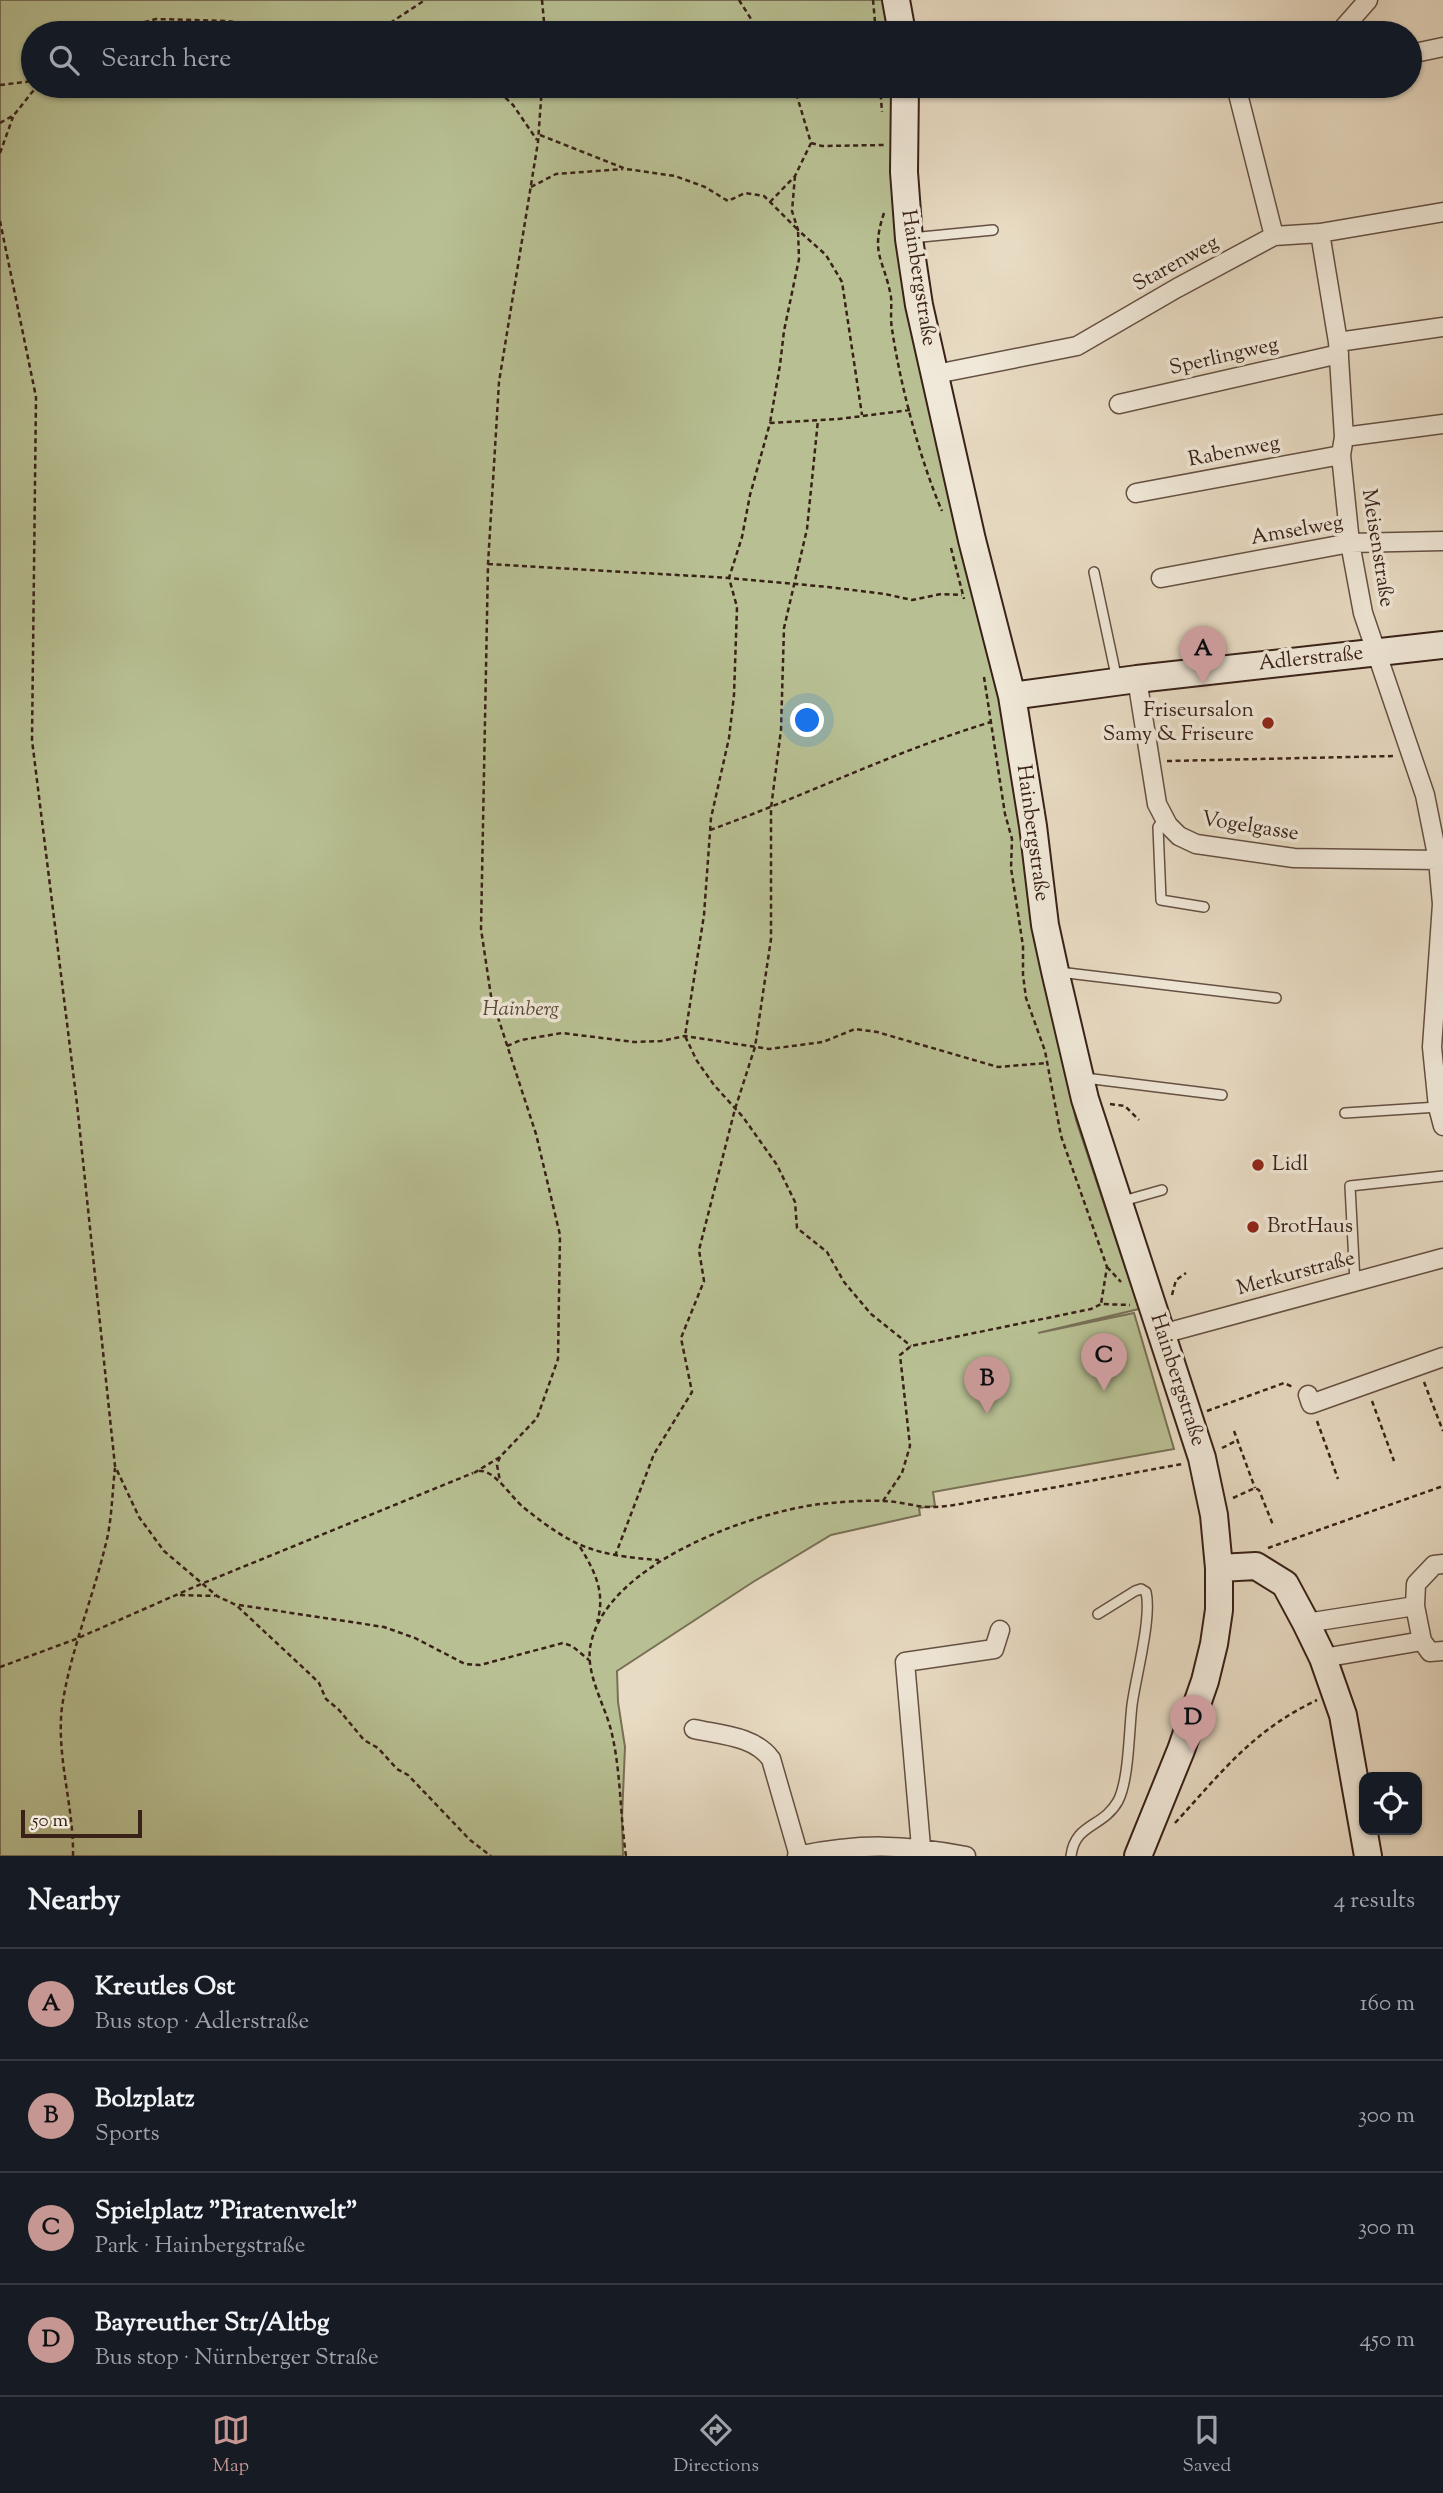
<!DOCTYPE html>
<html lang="en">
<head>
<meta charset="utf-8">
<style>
  :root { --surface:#171b24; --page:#242831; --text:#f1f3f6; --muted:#9ea1a6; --line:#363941; --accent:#c59692 }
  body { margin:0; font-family:"Sorts Mill Goudy",serif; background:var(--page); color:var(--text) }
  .controls { position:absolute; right:21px; bottom:21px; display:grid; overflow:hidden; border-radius:14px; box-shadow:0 2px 5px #0004 }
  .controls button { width:63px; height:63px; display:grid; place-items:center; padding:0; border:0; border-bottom:2px solid var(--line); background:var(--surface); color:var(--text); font:35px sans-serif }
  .scale { position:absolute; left:21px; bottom:18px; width:121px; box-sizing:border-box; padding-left:7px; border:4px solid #392118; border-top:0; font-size:19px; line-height:24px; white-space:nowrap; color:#392118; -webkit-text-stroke:5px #f0e8d8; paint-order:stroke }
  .you { position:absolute; left:808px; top:721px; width:24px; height:24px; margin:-18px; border:5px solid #fff; border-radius:50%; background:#1a73e8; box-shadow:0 0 0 10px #1a73e833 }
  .badge { display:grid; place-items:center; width:46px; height:46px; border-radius:50%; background:var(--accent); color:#111; font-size:23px; font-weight:700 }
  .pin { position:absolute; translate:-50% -58px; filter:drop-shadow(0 2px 4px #0008) }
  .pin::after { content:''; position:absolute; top:37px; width:24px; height:21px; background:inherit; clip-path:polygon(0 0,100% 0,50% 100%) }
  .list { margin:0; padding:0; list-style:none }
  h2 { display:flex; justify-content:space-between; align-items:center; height:91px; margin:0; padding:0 28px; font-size:30px }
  h2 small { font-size:23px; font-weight:400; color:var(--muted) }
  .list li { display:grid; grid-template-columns:46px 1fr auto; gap:21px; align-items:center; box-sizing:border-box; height:112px; padding:0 28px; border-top:2px solid var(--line) }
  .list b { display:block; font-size:26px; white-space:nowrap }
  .list p { margin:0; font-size:23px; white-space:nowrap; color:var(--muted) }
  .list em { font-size:23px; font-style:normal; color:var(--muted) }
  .icon { flex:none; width:38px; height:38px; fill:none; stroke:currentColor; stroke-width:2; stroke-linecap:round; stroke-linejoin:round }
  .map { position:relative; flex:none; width:1443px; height:1856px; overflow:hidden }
  .search { position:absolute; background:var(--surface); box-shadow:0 2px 5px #0004; left:21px; right:21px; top:21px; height:77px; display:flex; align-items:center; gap:18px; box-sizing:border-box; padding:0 24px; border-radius:38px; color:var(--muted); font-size:26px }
  .sheet { height:539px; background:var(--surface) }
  nav { display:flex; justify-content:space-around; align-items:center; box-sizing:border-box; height:98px; border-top:2px solid var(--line); background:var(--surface); font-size:19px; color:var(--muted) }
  nav a { display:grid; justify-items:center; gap:4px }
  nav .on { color:var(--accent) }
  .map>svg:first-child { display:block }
  .green { fill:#b8c093; stroke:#787056; stroke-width:2 }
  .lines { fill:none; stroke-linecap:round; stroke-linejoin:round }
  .lane-casing { stroke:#655043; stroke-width:12 }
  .street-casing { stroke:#655043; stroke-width:21 }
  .secondary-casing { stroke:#392118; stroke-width:30 }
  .path { stroke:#392118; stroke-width:2.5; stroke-dasharray:5 3.5; stroke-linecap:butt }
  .lane { stroke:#f0e8d8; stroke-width:9 }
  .street { stroke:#f0e8d8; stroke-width:18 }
  .secondary { stroke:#f0e8d8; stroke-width:26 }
  .poi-dot { fill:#8f2418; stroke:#f0e8d8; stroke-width:2.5 }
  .labels { text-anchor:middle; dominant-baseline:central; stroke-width:7; stroke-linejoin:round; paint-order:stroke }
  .street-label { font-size:21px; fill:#392118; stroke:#f0e8d8 }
  .poi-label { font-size:21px; fill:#392118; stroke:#f0e8d8; text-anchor:start }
  .park-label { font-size:21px; font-style:italic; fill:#594937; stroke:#f0e8d8 }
</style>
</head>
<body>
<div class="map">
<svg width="1443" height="1856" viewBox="0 0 1443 1856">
  <rect width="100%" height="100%" fill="#e8dbc3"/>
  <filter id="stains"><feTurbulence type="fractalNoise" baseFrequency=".00286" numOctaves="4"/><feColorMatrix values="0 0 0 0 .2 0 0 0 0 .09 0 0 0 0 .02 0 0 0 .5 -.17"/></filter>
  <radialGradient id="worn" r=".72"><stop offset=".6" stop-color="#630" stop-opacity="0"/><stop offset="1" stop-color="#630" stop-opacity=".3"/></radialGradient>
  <!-- green -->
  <path class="green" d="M0,0H898L908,33H33V86H912L900,182L1000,665L1056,1030L1076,1120L1139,1309L1038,1333L1134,1313L1174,1449L933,1492L935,1506L919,1508L920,1515L831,1535L753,1582L617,1671L618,1702L625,1747L622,1818L623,1856H0Z"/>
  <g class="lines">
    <defs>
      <path id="lane" d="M911,238L993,230
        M1094,572L1117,680
        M1164,819L1158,827L1161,900L1204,907
        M1059,972L1276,998
        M1085,1078L1222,1095
        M1345,1113L1438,1107
        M1123,1201L1162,1190
        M1355,1282L1350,1186L1443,1176
        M1071,1856C1075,1823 1103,1828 1118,1801C1129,1780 1129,1730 1132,1705C1136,1676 1152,1617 1146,1592L1141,1589L1135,1591L1098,1614"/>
      <path id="street" d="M1339,33L1368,0
        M1410,54L1443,47
        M1236,86L1274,236
        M1320,233L1338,342L1344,437L1341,455L1350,543L1363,613L1425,795L1438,860L1442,904L1432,1047L1438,1107L1443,1126
        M1338,342L1443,327
        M936,374L1077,346L1177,288L1274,236L1320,233L1443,212
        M1119,404L1339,354
        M1344,437L1443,424
        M1136,493L1341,455
        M1161,578L1350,543L1443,541
        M1137,679L1157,804L1168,825L1179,836L1196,844L1294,858L1438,860
        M1162,1334L1443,1258
        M1308,1395L1311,1404L1443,1357
        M1415,1606L1416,1584L1434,1565L1443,1564
        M1306,1623L1415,1606L1422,1641L1323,1658
        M1422,1641L1430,1652L1443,1651
        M694,1729C721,1735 754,1736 771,1759L799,1856
        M921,1847L905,1662L994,1649L1000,1630
        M797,1856C859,1843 904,1844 966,1856"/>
      <path id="secondary" d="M896,0L902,33
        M905,86L904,172L909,239L919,305L972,540L1012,696L1033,826L1045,925L1055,971L1085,1099L1202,1458L1214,1515L1219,1568V1610L1214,1644L1205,1681L1181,1750L1138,1856
        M1012,696L1137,679L1443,645
        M1219,1568L1256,1566L1285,1584L1306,1623L1323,1658L1343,1715L1368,1856"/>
    </defs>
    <!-- lane casing -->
    <use href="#lane" class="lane-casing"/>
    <!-- street casing -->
    <use href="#street" class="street-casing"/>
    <!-- secondary casing -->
    <use href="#secondary" class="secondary-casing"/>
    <!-- path -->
    <path class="path" d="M542,0L545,33
      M739,0L760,33
      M873,0L876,33
      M103,33L156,19L227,21L303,33
      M367,33L381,29L425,0
      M0,85L33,81
      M493,86L513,105L537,140
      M880,86L882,112
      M0,123L14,115L37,86
      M540,135L626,169L675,176L705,187L728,201L745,193L764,196L798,230L799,259L784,331L780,365L770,423
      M811,143L822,146L884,145
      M0,153L13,117
      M795,176L792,211L798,230L826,255L842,282L862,415
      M531,187L556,174L623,169
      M770,202L795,176L811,143L794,86
      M884,213C870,255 884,258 891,297C892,307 890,318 892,329C900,384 920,460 942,511
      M0,221L36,397L32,740L77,1104L115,1466L139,1517L164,1551L217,1596L236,1605L312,1676L319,1683L326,1699L339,1710L364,1740L378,1748L397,1769L408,1775L470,1840L491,1856
      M910,410L839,419L770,423L750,495L742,537L729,578L737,607L734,695L729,738L711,818L704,915L685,1036L697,1061L714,1085L743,1117L777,1165L795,1202L797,1228L827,1252L844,1282L871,1314L911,1346
      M951,548L964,599
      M488,564L729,578L828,587L885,594L912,600L941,594L962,595
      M984,677L1005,814L1012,839L1011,868L1023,946V975L1026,998L1045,1051L1061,1136L1107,1267L1101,1304
      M1167,761L1395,756
      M710,830C805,796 895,751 991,722
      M507,1046L521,1040L562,1033L634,1042L661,1041L685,1036L769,1049L823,1042L855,1029L877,1032L998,1067L1047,1063
      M1110,1104L1125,1106L1139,1120
      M1107,1267L1121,1282
      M1172,1295L1176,1280L1186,1273
      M1424,1382L1443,1431
      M1372,1401L1394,1461
      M1207,1411L1284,1383L1293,1387
      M1317,1421L1338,1479
      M1234,1431L1255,1488
      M1222,1448L1238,1440
      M500,1457L497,1465L500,1481
      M479,1471C494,1469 511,1497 523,1507C574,1548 594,1555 659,1560
      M474,1473L500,1457L537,1418L558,1359L560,1235L536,1134L491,996L481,929L488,564L499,382L538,142L542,86
      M1233,1498L1255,1488L1259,1490L1273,1525
      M883,1501L902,1473L910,1446L900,1355L911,1346L1091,1309L1101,1304L1130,1305
      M580,1547C595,1571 606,1594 597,1622
      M1268,1548L1443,1486
      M615,1556L654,1454L692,1392L681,1338L704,1281L699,1250L735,1109L755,1047L771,939V808L781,730L784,628L807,529L818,420
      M180,1595L215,1596
      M239,1605L384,1627L415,1638L465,1664L480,1665L563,1643L572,1646L589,1660
      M0,1667L76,1639L201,1584L473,1473
      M1175,1823C1222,1772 1252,1731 1317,1700
      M73,1856C74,1806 56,1757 62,1707C70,1652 92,1601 105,1547C112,1522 112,1494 115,1468
      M626,1856C620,1815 621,1770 611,1730C604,1703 584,1671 591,1643C608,1564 749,1513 820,1504C840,1502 863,1500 883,1501C899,1501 915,1507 931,1507C953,1507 977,1500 999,1497C1060,1487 1121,1475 1182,1464"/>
    <!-- lane -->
    <use href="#lane" class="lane"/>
    <!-- street -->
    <use href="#street" class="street"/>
    <!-- secondary -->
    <use href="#secondary" class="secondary"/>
  </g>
  <!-- markers -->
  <g class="poi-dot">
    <circle cx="1268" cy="723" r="7"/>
    <circle cx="1258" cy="1165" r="7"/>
    <circle cx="1253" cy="1227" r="7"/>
  </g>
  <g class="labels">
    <!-- street labels -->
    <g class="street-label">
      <text transform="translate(1176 264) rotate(-29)">Starenweg</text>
      <text transform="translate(918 278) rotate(81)">Hainbergstraße</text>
      <text transform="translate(1224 357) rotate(-13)">Sperlingweg</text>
      <text transform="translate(1234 452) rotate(-11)">Rabenweg</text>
      <text transform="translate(1297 531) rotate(-10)">Amselweg</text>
      <text transform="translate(1377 548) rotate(81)">Meisenstraße</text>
      <text transform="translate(1311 659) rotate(-6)">Adlerstraße</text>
      <text transform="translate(1250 827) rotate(9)">Vogelgasse</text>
      <text transform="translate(1032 833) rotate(82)">Hainbergstraße</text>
      <text transform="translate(1296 1274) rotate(-15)">Merkurstraße</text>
      <text transform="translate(1177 1380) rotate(72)">Hainbergstraße</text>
    </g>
    <!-- poi labels -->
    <g class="poi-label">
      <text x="1254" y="711" text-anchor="end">Friseursalon<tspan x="1254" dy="24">Samy &amp; Friseure</tspan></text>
      <text x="1272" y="1165">Lidl</text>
      <text x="1267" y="1227">BrotHaus</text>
    </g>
    <!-- park labels -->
    <g class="park-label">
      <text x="521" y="1010">Hainberg</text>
    </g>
  </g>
  <rect width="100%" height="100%" filter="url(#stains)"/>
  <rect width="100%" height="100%" fill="url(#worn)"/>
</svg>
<div class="controls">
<button><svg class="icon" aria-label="locate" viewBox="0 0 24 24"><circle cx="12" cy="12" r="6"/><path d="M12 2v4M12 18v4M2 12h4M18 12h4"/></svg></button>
</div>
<div class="scale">50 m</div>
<div class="you"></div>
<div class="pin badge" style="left:1203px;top:684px">A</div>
<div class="pin badge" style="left:987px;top:1414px">B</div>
<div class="pin badge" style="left:1104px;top:1391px">C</div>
<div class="pin badge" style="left:1193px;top:1753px">D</div>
<div class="search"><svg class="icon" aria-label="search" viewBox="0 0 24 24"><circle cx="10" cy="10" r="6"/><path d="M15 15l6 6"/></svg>Search here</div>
</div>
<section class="sheet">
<h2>Nearby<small>4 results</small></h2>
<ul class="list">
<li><span class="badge">A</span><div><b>Kreutles Ost</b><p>Bus stop · Adlerstraße</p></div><em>160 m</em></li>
<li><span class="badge">B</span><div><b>Bolzplatz</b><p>Sports</p></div><em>300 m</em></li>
<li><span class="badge">C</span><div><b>Spielplatz &quot;Piratenwelt&quot;</b><p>Park · Hainbergstraße</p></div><em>300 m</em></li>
<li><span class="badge">D</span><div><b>Bayreuther Str/Altbg</b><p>Bus stop · Nürnberger Straße</p></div><em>450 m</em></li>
</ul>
</section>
<nav>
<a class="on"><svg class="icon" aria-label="map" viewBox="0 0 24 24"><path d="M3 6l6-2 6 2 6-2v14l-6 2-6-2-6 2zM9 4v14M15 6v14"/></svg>Map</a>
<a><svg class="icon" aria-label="directions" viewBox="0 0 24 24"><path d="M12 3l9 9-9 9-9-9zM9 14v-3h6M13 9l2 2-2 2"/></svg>Directions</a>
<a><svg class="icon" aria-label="saved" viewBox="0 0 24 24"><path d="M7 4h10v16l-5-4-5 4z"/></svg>Saved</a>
</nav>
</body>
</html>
